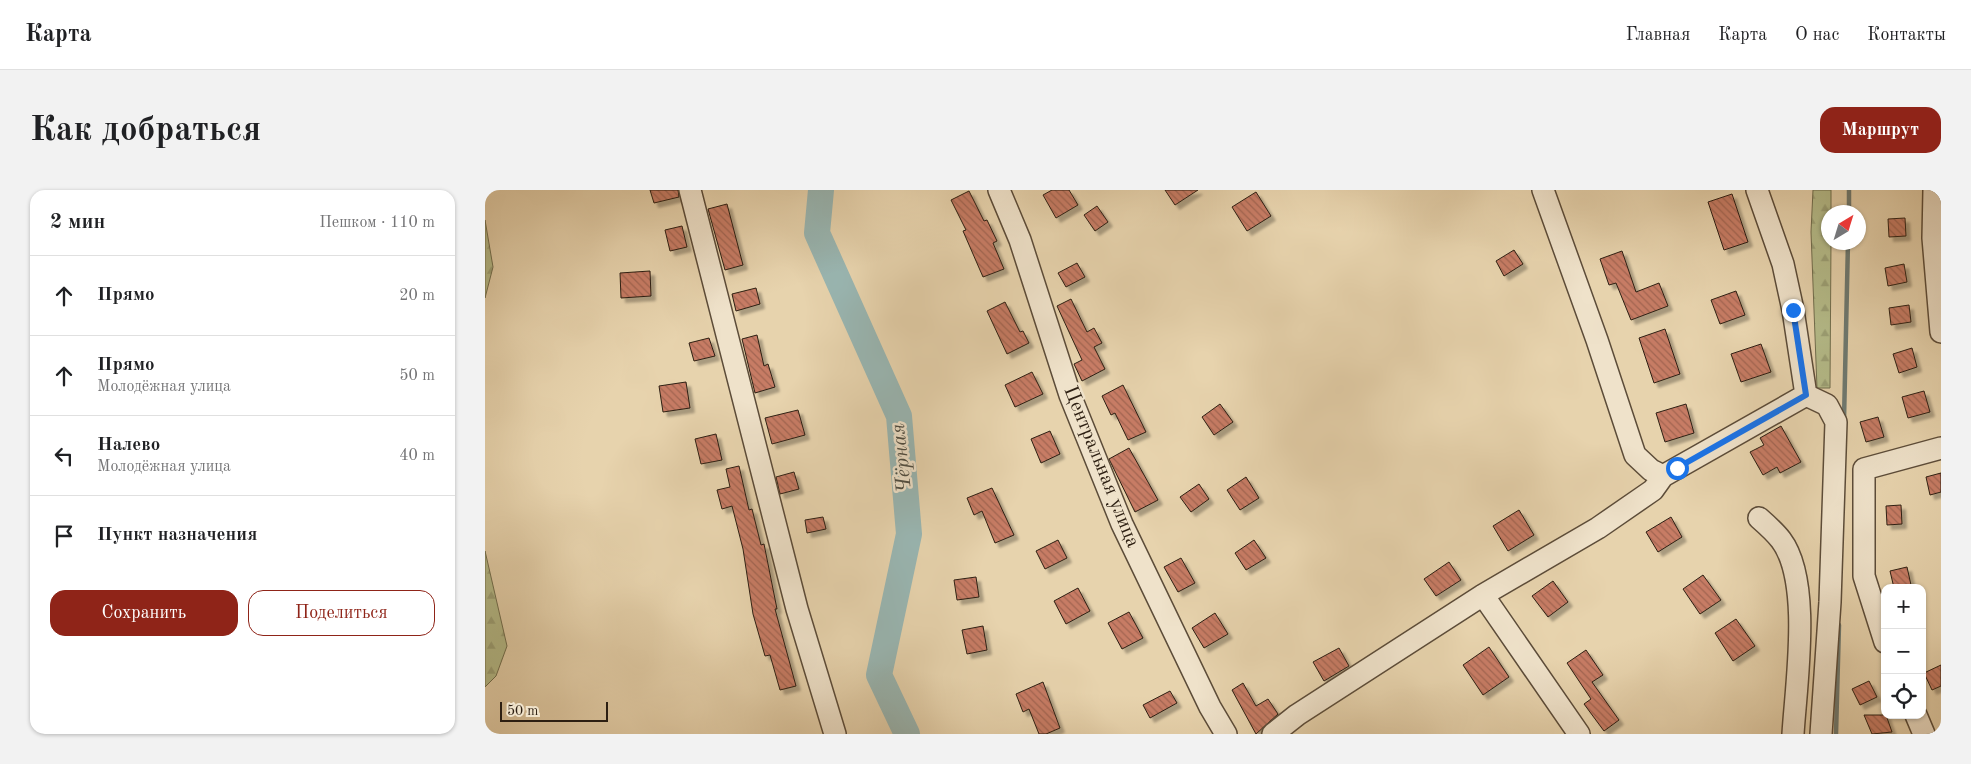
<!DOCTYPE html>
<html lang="ru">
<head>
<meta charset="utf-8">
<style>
  :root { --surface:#fff; --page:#f2f2f2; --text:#202124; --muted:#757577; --line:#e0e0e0; --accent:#8f2418 }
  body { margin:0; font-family:"Old Standard TT",serif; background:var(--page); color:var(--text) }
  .controls { position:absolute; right:15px; bottom:15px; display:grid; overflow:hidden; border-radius:10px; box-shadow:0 1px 4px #0004 }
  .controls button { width:45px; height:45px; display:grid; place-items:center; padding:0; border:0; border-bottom:1px solid var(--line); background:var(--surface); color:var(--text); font:25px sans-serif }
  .compass { position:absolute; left:1336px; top:15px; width:45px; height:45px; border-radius:50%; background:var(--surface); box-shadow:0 1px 4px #0004; rotate:38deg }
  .scale { position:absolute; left:15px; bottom:12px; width:108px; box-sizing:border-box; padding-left:5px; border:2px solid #2d1f12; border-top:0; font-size:14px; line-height:18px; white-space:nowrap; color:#2d1f12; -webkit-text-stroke:4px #efe2ca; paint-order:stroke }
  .stop { position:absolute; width:15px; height:15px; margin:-11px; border:4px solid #1a73e8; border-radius:50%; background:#fff }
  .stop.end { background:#1a73e8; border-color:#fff; box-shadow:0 1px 5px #0008 }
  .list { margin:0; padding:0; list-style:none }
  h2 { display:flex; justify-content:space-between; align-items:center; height:65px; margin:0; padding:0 20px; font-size:21px }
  h2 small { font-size:16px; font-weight:400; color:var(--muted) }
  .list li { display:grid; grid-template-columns:32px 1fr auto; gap:15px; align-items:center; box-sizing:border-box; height:80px; padding:0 20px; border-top:1px solid var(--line) }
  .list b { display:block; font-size:19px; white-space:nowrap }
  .list p { margin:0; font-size:16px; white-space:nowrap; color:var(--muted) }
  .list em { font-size:16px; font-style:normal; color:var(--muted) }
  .actions { display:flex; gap:10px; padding:15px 20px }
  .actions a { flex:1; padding:11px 0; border:1px solid var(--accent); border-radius:15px; text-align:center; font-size:18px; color:var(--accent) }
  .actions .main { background:var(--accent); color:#fff }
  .icon { flex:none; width:28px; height:28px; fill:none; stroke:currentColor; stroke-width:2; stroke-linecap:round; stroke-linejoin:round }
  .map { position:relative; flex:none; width:1456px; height:544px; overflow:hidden; border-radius:15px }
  header { display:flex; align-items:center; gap:30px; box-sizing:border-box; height:70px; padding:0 25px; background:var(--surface); border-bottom:1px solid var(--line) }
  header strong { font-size:24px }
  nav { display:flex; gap:28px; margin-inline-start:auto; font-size:18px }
  .intro { display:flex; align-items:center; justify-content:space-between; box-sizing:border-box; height:120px; padding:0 30px }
  h1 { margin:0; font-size:35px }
  .button { padding:12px 22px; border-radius:15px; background:var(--accent); color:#fff; font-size:18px; font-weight:700 }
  main { display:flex; gap:30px; padding:0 30px }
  aside { flex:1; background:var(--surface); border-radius:15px; box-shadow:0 1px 4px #0004 }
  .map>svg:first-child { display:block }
  .forest { fill:url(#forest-firs); stroke:#716e4e }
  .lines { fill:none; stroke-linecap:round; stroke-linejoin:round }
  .stream { stroke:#6e7a72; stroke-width:4.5 }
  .river { stroke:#99b6b2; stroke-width:26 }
  .building { fill:url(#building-back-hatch); stroke:#2d1f12; filter:url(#shadow) }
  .minor-casing { stroke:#5c4c39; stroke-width:24 }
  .minor { stroke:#efe2ca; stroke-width:21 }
  .route { stroke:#1a73e8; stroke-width:6 }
  .labels { text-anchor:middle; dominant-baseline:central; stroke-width:5; stroke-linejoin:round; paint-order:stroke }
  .street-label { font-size:20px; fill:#2d1f12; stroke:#efe2ca }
  .water-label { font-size:21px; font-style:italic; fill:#4d4c42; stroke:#efe2ca }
</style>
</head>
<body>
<header>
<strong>Карта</strong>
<nav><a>Главная</a><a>Карта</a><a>О нас</a><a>Контакты</a></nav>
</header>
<div class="intro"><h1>Как добраться</h1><a class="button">Маршрут</a></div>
<main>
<aside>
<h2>2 мин<small>Пешком · 110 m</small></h2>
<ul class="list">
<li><svg class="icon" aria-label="ahead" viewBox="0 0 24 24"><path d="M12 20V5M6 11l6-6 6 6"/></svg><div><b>Прямо</b></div><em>20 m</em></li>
<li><svg class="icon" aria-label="ahead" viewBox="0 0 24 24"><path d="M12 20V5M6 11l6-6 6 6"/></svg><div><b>Прямо</b><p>Молодёжная улица</p></div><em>50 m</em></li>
<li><svg class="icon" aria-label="left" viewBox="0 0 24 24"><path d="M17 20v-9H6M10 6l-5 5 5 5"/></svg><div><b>Налево</b><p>Молодёжная улица</p></div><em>40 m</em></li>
<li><svg class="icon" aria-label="arrive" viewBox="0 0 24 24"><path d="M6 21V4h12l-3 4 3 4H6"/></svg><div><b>Пункт назначения</b></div></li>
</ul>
<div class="actions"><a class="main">Сохранить</a><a>Поделиться</a></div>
</aside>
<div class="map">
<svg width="1456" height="544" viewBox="0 0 1456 544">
  <defs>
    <pattern id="forest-firs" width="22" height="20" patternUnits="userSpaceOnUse" patternTransform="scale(1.25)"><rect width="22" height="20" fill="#b5bc8a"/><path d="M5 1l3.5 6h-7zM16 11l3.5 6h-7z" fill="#9ca176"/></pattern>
    <pattern id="building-back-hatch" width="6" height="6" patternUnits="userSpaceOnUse" patternTransform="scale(1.25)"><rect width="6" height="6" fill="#c77c65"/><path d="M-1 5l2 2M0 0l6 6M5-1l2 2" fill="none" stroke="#a26552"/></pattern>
    <filter id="shadow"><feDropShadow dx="4.5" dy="4.5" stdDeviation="1" flood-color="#0004"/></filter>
  </defs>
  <rect width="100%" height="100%" fill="#e7d3ad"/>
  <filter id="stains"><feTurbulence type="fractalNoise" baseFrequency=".004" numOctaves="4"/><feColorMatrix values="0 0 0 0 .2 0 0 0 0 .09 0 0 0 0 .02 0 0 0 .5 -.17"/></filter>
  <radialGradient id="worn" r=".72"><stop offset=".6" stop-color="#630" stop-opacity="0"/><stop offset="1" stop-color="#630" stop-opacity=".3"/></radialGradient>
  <!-- forest -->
  <path class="forest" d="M1328,0H1346V22H1344V52L1346,53L1345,198H1332L1326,42Z
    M0,30L8,77L0,108Z
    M0,361L22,456L11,486L0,497Z"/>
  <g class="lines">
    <!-- stream -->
    <path class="stream" d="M1364,22V0
      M1359,230L1363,52
      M1351,544L1354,435"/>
    <!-- river -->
    <path class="river" d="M336,0L332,43L414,226L424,344L394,485L422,544"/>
  </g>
  <!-- building -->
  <path class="building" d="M165,0H193L194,7L169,13Z
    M567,0H584L593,15L571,28L558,5Z
    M680,0H713L690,15Z
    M484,1L499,31L502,30L512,51L508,53L519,79L498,87L478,41L481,40L466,10Z
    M771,2L786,26L762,41L747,17Z
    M1247,4L1263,52L1239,60L1223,12Z
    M242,14L258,75L240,80L223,19Z
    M612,16L623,32L610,41L599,25Z
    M1420,28L1421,46L1404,47L1403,29Z
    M197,36L202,57L185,61L180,40Z
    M1029,60L1038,74L1019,86L1011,71Z
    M1137,61L1151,102L1174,93L1183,116L1146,130L1131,93L1124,95L1115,69Z
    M592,73L600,87L581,97L573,83Z
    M1419,74L1422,92L1403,96L1400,78Z
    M165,81L166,106L136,108L135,83Z
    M271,98L275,114L251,121L247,104Z
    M1251,101L1260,125L1235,134L1226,110Z
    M586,109L602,142L609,138L617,153L609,157L620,179L597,191L589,174L597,170L572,116Z
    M520,112L535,142L538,141L544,153L522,164L502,121Z
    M1424,115L1426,132L1406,135L1404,118Z
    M1180,139L1195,184L1169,193L1154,148Z
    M272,145L279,176L283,174L290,197L270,203L257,149Z
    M224,148L230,166L209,171L204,153Z
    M1276,154L1286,182L1256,192L1246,164Z
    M1427,158L1432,177L1414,183L1408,164Z
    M547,182L558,204L530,217L520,195Z
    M201,192L205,218L178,222L174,196Z
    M638,195L661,242L643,250L630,223L626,225L617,206Z
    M1439,201L1445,222L1423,228L1417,207Z
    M735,214L748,232L729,245L717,227Z
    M1201,214L1209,243L1180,252L1171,223Z
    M313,220L320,245L287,254L280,228Z
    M1393,227L1399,247L1381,252L1375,232Z
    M1296,236L1316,272L1295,283L1292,277L1278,285L1265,262L1279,255L1275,248Z
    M565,241L575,264L556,273L546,249Z
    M231,244L237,270L216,274L210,249Z
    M644,258L673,310L650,322L624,269Z
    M254,276L264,320L267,319L276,355L279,354L292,419H290L311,496L295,500L285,465L280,466L268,424L258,359L247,316L237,319L232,300L245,297L241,279Z
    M309,282L314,299L295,304L291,287Z
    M1456,283V302L1445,305L1441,287Z
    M761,287L774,308L755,320L742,300Z
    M714,294L724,309L706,322L695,307Z
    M507,298L529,345L510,353L497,321L489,325L482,308Z
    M1416,315L1417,334L1402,335L1401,316Z
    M1034,320L1049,345L1023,361L1008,336Z
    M338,327L341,339L322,343L320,330Z
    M1186,327L1197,347L1173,362L1161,342Z
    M573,350L582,368L560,379L551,361Z
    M769,350L781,368L761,380L750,363Z
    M696,368L710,393L693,402L679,377Z
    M964,372L976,390L951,406L939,389Z
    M1422,377L1426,395L1409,398L1405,381Z
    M1218,385L1236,410L1215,424L1198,399Z
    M491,387L494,407L472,410L469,390Z
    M1068,391L1083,412L1063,427L1047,406Z
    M593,398L605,421L581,434L569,411Z
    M644,422L658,448L637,459L623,433Z
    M730,423L743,444L719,458L707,438Z
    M1251,429L1270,456L1248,471L1230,443Z
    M498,436L502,460L482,464L477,440Z
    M1004,457L1024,487L998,505L978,475Z
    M854,458L864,476L839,491L828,472Z
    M1101,460L1118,485L1107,492L1134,530L1119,541L1099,514L1106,509L1082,473Z
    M1456,475V496L1447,500L1439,483Z
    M1384,491L1392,507L1375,515L1367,499Z
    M558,492L575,538L561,544H554L544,519L538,522L531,504Z
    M758,493L771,516L783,509L793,524L771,544L747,500Z
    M685,501L692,513L665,528L658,515Z
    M1379,525H1401L1407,542L1387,544Z"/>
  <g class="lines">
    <defs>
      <path id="minor" d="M205,0L312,419L350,544
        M514,0L535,50L585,205L637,334L725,517L741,544
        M1058,0L1112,150L1150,265L1166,280L1178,286L1321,205L1308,120L1298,74L1272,0
        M1449,0L1448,48L1456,142
        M1321,205L1342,215L1351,232L1345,412L1336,544
        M1274,328C1282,335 1290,342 1296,350C1327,391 1311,494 1308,544
        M998,405L1094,544
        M1400,452L1379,386V279L1456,258
        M1431,525L1439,544
        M788,544L812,525L998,405L1113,338L1168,300L1178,286"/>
    </defs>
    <!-- minor casing -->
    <use href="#minor" class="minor-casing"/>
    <!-- minor -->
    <use href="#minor" class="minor"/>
  </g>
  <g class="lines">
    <!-- route -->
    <path class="route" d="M1192,278L1321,205L1308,120"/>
  </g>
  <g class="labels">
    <!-- street labels -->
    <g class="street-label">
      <text transform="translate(616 277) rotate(68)">Центральная улица</text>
    </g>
    <!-- water labels -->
    <g class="water-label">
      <text transform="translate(417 268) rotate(-96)">Чёрная</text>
    </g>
  </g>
  <rect width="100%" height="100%" filter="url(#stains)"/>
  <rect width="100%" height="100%" fill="url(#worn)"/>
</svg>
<div class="controls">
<button>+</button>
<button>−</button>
<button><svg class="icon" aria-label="locate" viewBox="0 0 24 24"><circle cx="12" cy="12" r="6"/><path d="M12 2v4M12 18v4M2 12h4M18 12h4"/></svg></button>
</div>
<svg class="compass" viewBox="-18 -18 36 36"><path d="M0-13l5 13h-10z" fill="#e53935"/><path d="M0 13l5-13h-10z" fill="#757577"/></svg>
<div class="scale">50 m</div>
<div class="stop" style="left:1192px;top:278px"></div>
<div class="stop end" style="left:1308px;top:120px"></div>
</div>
</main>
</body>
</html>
